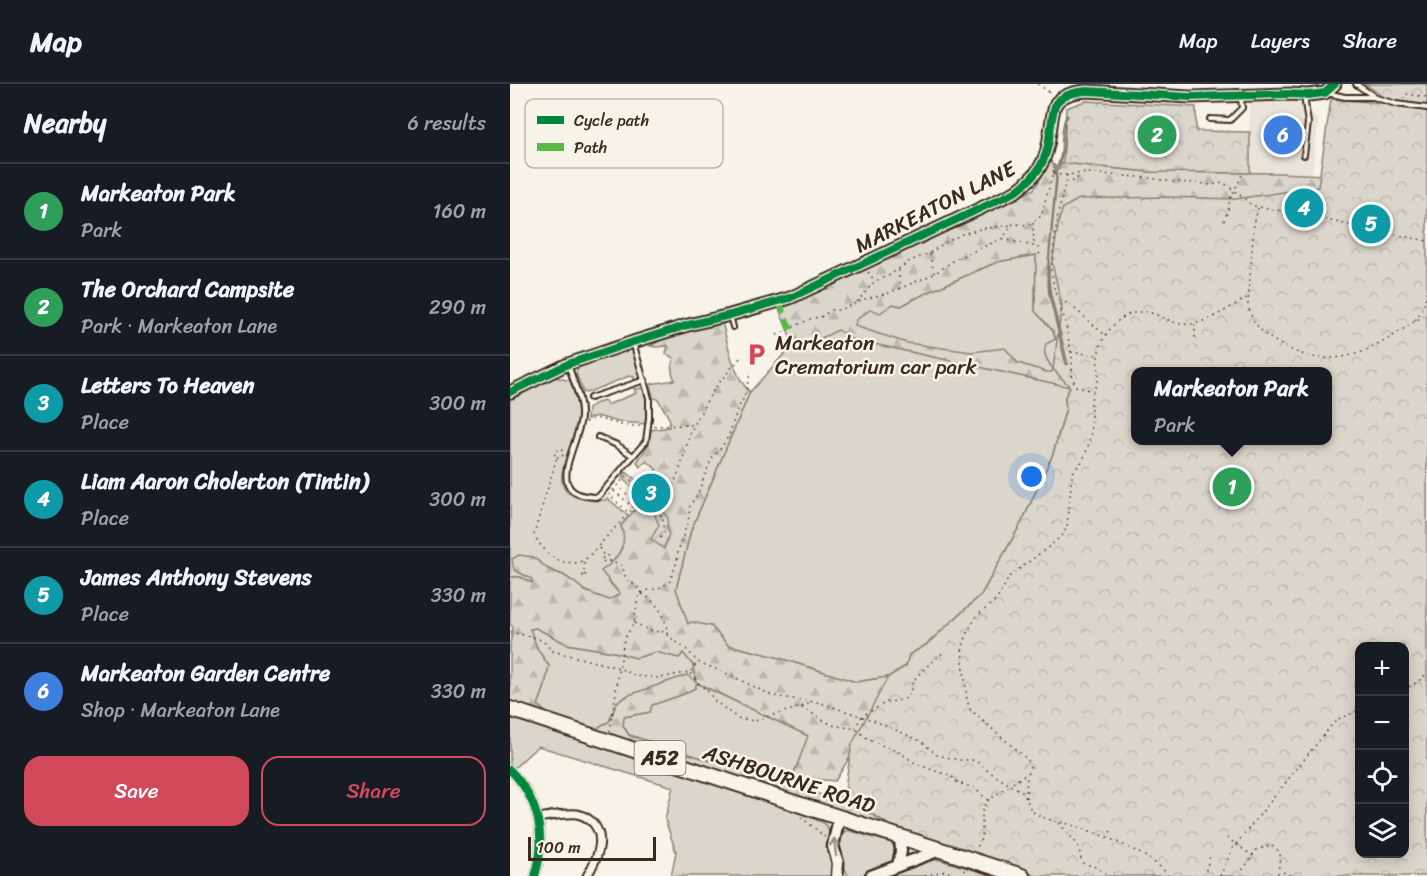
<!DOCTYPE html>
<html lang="en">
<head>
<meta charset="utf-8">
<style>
  :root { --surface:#171b24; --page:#242831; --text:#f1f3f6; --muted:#9ea1a6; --line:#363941; --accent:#d1495b }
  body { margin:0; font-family:Sriracha,sans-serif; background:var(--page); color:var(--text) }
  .controls { position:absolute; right:18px; bottom:18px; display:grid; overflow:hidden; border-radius:12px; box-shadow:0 3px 15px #0003 }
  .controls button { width:54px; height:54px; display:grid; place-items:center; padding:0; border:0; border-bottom:2px solid var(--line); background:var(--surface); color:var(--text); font:30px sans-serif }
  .scale { position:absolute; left:18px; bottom:15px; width:128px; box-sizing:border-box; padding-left:6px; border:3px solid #3b2a1e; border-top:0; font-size:16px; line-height:21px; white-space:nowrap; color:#3b2a1e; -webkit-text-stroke:4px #f7f3e8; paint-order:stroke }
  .you { position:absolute; left:522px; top:393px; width:21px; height:21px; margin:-15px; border:4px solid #fff; border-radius:50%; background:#1a73e8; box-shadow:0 0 0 9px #1a73e833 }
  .badge { display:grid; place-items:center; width:39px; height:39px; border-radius:50%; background:var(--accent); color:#fff; font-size:20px; font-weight:700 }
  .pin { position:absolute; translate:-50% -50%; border:3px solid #fff; box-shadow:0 2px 6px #0006 }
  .popup { position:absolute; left:621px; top:283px; width:201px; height:78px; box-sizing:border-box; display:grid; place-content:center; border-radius:12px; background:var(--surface); filter:drop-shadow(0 2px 4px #0005); font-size:20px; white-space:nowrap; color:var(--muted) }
  .popup b { font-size:22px; color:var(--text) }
  .popup::after { content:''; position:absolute; left:50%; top:100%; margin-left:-12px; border:12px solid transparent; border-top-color:var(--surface) }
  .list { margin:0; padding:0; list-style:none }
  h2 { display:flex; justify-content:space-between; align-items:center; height:78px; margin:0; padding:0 24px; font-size:26px }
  h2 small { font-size:20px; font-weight:400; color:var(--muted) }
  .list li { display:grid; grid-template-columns:39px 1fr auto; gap:18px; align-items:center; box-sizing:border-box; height:96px; padding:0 24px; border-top:2px solid var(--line) }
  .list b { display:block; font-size:22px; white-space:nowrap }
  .list p { margin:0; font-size:20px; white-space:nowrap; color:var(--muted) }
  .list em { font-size:20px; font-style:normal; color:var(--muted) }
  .actions { display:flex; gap:12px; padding:18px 24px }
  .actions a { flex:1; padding:14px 0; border:2px solid var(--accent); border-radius:18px; text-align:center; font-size:21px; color:var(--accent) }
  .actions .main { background:var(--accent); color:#fff }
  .icon { flex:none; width:33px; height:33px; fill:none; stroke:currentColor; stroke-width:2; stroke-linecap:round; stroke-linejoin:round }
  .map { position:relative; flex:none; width:917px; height:792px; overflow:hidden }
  header { display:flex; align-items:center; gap:36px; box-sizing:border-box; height:84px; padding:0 30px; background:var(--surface); border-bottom:2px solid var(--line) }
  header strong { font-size:28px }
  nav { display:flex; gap:33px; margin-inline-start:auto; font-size:21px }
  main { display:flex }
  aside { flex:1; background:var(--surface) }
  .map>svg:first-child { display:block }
  .built { fill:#e9e4d9 }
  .grass { fill:#dbd6cb; stroke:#8b8074; stroke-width:1.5 }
  .forest { fill:url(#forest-firs); stroke:#8b8074; stroke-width:1.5; fill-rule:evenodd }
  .park { fill:url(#park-crowns); stroke:#8b8074; stroke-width:1.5; fill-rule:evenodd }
  .garden { fill:url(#garden-furrows); stroke:#8b8074; stroke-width:1.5 }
  .water { fill:url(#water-rules); stroke:#84786c; stroke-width:1.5 }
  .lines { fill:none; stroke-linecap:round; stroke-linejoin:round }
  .lane-casing { stroke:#3b2a1e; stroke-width:8 }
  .street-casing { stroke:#3b2a1e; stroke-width:11 }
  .secondary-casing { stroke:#3b2a1e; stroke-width:15 }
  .highway-casing { stroke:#3b2a1e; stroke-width:18 }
  .path { stroke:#3b2a1e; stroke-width:1.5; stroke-dasharray:1.5 4.5; stroke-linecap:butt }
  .lane { stroke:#f7f3e8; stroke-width:4 }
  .street { stroke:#f7f3e8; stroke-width:7 }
  .secondary { stroke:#f7f3e8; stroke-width:10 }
  .highway { stroke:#f7f3e8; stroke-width:14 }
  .quiet { stroke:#58b947; stroke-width:6; stroke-dasharray:12 6; stroke-linecap:butt }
  .cycleway-casing { stroke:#f7f3e8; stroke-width:11 }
  .cycleway { stroke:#00873e; stroke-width:8 }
  .oneway { stroke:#998e83 }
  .labels { text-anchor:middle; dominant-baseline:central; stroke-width:5; stroke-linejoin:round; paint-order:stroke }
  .shield { fill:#f7f3e8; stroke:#73665b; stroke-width:1.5 }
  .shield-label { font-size:20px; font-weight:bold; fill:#3b2a1e }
  .street-label { font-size:21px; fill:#3b2a1e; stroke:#f7f3e8 }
  .poi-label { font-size:21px; fill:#3b2a1e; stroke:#f7f3e8; text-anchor:start }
  .key { fill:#f7f3e8; stroke:#bfb7ab; stroke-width:1.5 }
  .key-label { font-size:16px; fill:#3b2a1e }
</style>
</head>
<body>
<header>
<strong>Map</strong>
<nav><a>Map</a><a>Layers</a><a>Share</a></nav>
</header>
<main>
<aside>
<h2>Nearby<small>6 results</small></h2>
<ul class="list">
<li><span class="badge" style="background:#2e9e5b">1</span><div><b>Markeaton Park</b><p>Park</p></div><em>160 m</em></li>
<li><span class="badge" style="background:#2e9e5b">2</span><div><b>The Orchard Campsite</b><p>Park · Markeaton Lane</p></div><em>290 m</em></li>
<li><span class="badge" style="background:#0f9aa8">3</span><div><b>Letters To Heaven</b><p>Place</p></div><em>300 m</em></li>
<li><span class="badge" style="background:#0f9aa8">4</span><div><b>Liam Aaron Cholerton (Tintin)</b><p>Place</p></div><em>300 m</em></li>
<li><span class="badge" style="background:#0f9aa8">5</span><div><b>James Anthony Stevens</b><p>Place</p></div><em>330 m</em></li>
<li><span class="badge" style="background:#3f7fe0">6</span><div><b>Markeaton Garden Centre</b><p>Shop · Markeaton Lane</p></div><em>330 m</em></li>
</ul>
<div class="actions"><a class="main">Save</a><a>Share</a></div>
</aside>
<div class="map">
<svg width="917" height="792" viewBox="0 0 917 792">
  <defs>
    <pattern id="forest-firs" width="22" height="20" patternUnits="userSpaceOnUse" patternTransform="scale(1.5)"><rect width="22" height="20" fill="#dbd6cb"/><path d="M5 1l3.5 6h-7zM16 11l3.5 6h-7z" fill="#bdb8ae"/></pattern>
    <pattern id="park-crowns" width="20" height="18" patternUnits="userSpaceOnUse" patternTransform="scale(1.5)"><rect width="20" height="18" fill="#dbd6cb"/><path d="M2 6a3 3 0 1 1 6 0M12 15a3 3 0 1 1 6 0" fill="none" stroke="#bdb8ae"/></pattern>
    <pattern id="garden-furrows" width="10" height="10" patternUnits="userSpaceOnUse" patternTransform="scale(1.5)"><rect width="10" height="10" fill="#dbd6cb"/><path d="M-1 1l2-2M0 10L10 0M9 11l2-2" fill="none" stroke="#bdb8ae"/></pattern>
    <pattern id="water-rules" width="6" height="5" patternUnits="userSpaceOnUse" patternTransform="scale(1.5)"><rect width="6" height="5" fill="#b4aca0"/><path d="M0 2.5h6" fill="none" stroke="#948c82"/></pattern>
  </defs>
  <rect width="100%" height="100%" fill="#f7f3e8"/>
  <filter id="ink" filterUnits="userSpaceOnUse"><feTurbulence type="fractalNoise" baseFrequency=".0167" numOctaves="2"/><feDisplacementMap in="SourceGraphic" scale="12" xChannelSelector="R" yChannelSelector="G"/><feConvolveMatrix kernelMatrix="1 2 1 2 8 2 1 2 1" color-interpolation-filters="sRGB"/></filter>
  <g filter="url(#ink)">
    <!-- built -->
    <path class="built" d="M739,16H800L799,24L804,34L809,35L802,90L740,89Z"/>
    <!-- grass -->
    <path class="grass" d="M526,171L525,227L543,247L560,303L555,313L556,325L543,370L513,436L471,511L416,561L399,571L396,582L378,593L346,598L266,573L218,561L201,542L178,541L166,505L181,446L240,308L283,260H299L346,236L361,225L383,220L391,222L414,210L487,178Z
      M121,265C126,274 133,287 127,296L123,297L124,293L119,292L76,309L73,308L66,289L69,283Z
      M45,293L61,297C64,309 69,322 68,334C66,352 50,383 52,397C53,406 60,411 67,413C76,416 86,418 95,416L97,414L119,432L111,442C118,460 112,463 103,478C100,483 100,491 98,497L110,510L100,517L75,507L64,498L53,491L38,485L23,473L22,499L11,493H0V316Z
      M132,304L136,310L137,340L108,338L87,332L77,335L78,325L84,320L95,317L97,321L126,309L124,305Z
      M26,544L57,560L104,568L126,574L146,568L169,574L173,568L183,581L186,599L299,652L283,692L277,691L264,695L235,686L222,677L204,678L119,651L113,642L114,633L139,628L142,621L174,610L185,604L155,598L138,606L119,611L107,618L99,638L92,641L85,646L41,634L28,621L34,605L39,582L28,566L19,545Z
      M0,634L166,687L292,730L314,739L317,742L320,752L325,777L323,792H161L166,768L155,735L163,703L28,662L4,684L0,681Z
      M337,746L382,759C387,767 386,772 382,780L352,792H339L337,790C332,776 319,755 337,746Z
      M421,776H431L484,792H373L405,780Z"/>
    <!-- forest -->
    <path class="forest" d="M541,77L544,84L553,79L639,88L769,89L883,94L917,253L818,288L555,186L570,307L489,500L416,578L399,571L416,561L471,511L513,436L543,370L556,325L555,313L560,303L341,255L328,246L299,260H283L269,225L504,116L524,105ZM526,171L525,227L543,247L546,255L536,260C532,270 537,276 543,285L542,288H537L508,279L495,264L461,268L397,259L345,242L346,236L361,225L370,229L383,220L391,222L414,210L487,178Z
      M212,238C218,260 223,292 240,308L181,446L166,505L178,540L181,538L201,542L218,561L266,573L346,598L390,591L325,697L283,693L284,701L324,716L327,712L335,713L377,740L372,741L85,646L92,641L99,638L107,618L119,611L177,591L186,598L183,581L173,569L169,574L146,568L126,574L104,568L57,560L26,544L20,545L28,566L39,582L34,605L28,621L41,634L0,620V560L3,543L0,541V493H10L22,499V495L4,486L2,475L9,471L23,473L38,485L53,491L64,498L75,507L99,516L110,510L91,487C107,476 119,462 111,442L134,415L112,394L116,388L139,406L146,385L137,377L130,383L127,378L139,360L141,346L159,343L160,336L148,315L143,314L140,300L165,296C161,288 160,281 164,274L156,270L158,262L146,263L140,262L159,252ZM187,599L298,652L283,692L278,691L264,695L235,686L222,677L204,678L119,651L113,642L114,633L140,628L142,621L174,610L185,604Z"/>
    <!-- park -->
    <path class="park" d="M855,0H917V792H526L372,741L376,739L335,713L336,697L342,660L378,593L396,582L399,571L416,561L471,511L513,436L543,370L556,325L555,313L560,303L543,285L552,221L542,179L549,136L553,124L569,115L654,113L725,115L808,103L821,15L870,19L869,10ZM626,288H818V356H626ZM850,562H894V770H850Z
      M575,17L686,23V47L740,48V89L639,88L553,79L556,24Z"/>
    <!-- garden -->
    <path class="garden" d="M146,417L158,434L157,444L159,450L154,465L141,455L149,441L146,434L143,423Z"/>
    <!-- water -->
    <path class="water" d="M557,31L558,32L555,37L554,61L549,85L546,88L547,95L539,176V197L541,212L558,280L556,281L539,210L537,191L546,94L544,87C557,71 547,47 557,31Z"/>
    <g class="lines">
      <defs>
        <path id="lane" d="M817,9L835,13H863L862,11L846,0
          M794,12L798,39L794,71
          M863,13L886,20L917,24
          M700,35L720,36L732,24L731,14
          M220,232L223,243
          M59,283C64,299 72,316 71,333C69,363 30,413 88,413L136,357L139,334V314L123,258
          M80,314L135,296
          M88,353L107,361L123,372"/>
        <path id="street" d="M0,686C29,715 37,754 25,792
          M29,734C41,732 54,729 67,730C73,731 79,735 83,739C97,755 86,777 77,792"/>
        <path id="secondary" d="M0,308L58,280L123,258L178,241L220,231L280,214L505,108C528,91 537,78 540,48C542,38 542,28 546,19C554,10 565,8 577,7L680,13L778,10L798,11L815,9L825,0
          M388,782L391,767L390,753
          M327,792L328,779L323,762L329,734
          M361,792L430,766"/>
        <path id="highway" d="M0,625L300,724L512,792"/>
      </defs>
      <!-- lane casing -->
      <use href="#lane" class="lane-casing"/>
      <!-- street casing -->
      <use href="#street" class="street-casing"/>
      <!-- secondary casing -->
      <use href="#secondary" class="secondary-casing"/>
      <!-- highway casing -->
      <use href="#highway" class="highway-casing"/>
      <!-- path -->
      <path class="path" d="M528,0L542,10
        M894,15L896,10L917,13
        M543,90L552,91L581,89L639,94L665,98L689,99L700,101L714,99L735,115C738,120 747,124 753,123L917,157
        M557,91L551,119L548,129L541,186L545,208L555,236L562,274V291L565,302L583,307
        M556,98L565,97L569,91
        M748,124L744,140L738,220C741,238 752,250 768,259C777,264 787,269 798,272C818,277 843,273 861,264C881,255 898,241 917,230
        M714,137L718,126L720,115L733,89
        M523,139L524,162
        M493,155L528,163L530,173
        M420,170L424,189
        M389,186V195L391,202
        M358,188L364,196
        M347,218L365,197L378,192L400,177L420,169L434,159L452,150L470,145L501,141
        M549,218L558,219L595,251
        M905,236C915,224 915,219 917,204
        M685,240V256
        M267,251L302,234L311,233L321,226H329L355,215L379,209L424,190L446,175L493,154L503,140L519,141L531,132L543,90L545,76
        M561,268L586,271
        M76,338L86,334L115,342H133
        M144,342L184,341
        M47,373L50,374L53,371V368L51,365H48L44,368L45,371L47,373L24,450L28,458L40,472L53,478L68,479L77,474L119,429
        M116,392L145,417V425L153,434L154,449L150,454
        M116,392L99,411L119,429L135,410
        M107,401L128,421
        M104,407L123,423
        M145,417C170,408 173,366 182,345C186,337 191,328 195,320C205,302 218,288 232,272
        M89,464L94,472
        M92.5 475a3.5 3.5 0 1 1 7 0a3.5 3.5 0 1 1-7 0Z
        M99,477L113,482C114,502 126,497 132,509L128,514L124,539L114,555L100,647
        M74,479V490
        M75,490L76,492L73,493V491Z
        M132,509L139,506L146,505L159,499L167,478L168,468L179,433L180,421L187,411L201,376L211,364L219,351L228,324L234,314L240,290
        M132,510C147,518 157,533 157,550
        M124,539C135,542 138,550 152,547L177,566L188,578L220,591L263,612L311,619L365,637L411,657L427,671L450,676H462L469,679L478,687L500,701L476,718L472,730V752L466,766
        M0,548L27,554L34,558L42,567L109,584L126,592L149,594L180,588L190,601L196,605L205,617L227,634L245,637L266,630L291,623L322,641L346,645L359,656L389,668L405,679L422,686L440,691L448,699L464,704L478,716
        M181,587L187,579
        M894,606L909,597L917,589
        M292,623L301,618
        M345,644L352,632L366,624L377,618L387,617L397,614L400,609L403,597L415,584L435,567
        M516,714L517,690
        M291,733L315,753
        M549,739L568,761L572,779L586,783L599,792
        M598,754L601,746
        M717,754L743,772
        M415,792L435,787L449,792
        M450,792L455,785
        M658,792C647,772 584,747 562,741C549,737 538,737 526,730C517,725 519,715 512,708C509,705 503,703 500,701L519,688L520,683L518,676L463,628L460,625L457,616L452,567L457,549L466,533L487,515L500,492L545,458L554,449L557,442L562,392C564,384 568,384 572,377C576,370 579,360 581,351C583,340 580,330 581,319C581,311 585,305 587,297C589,290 587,282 588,274C590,253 608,228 631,228C643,227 656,236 667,239C690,246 718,224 738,213
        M694,792L701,769
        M710,792L723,764L821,642L828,635L850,626
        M734,792L733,785L741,775L745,766L762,761C775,771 769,775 768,788
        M762,792C770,787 774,787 782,792"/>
      <!-- lane -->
      <use href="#lane" class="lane"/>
      <!-- street -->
      <use href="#street" class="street"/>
      <!-- secondary -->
      <use href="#secondary" class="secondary"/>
      <!-- highway -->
      <use href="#highway" class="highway"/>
      <!-- quiet -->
      <path class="quiet" d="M269,218L288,263"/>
      <defs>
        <path id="cycleway" d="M0,308L58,280L123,258L178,241L220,231L280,214L505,108C528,91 537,78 540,48C542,38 542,28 546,19C554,10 565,8 577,7L680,13L778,10L798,11L815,9L825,0
          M0,686C29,715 37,754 25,792"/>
      </defs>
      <!-- cycleway casing -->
      <use href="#cycleway" class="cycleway-casing"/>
      <!-- cycleway -->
      <use href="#cycleway" class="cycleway"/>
    </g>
    <!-- one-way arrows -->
    <defs><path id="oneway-shaft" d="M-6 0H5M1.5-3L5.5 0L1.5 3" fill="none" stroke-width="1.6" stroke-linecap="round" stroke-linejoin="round" transform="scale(1.5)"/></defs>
    <use class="oneway" href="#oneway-shaft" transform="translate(325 763) rotate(-97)"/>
  </g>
  <!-- icons -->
  <defs>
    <symbol id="parking-bare" viewBox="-9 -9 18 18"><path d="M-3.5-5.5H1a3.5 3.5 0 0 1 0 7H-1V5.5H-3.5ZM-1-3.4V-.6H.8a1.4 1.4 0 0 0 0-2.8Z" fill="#d1495b" stroke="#f7f3e8" stroke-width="2.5" paint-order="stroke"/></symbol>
  </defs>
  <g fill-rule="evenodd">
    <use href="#parking-bare" x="230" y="254" width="33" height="33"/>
  </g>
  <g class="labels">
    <!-- shield labels -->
    <rect class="shield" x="124.5" y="657" width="51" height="34" rx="4.5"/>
    <g class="shield-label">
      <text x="150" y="674">A52</text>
    </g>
    <!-- street labels -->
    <g class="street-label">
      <text transform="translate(425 123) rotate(-27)">MARKEATON LANE</text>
      <text transform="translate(279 695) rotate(18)">ASHBOURNE ROAD</text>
    </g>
    <!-- poi labels -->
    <g class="poi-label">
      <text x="265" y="259">Markeaton<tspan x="265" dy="24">Crematorium car park</tspan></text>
    </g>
  </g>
  <!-- legend -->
  <rect x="15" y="15" width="198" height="69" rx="9" class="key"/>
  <rect x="27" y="32" width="27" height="8" fill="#00873e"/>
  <rect x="27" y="59" width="27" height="8" fill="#58b947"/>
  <g class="key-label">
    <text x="64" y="42">Cycle path</text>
    <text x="64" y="69">Path</text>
  </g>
</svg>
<div class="controls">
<button>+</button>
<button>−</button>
<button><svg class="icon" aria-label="locate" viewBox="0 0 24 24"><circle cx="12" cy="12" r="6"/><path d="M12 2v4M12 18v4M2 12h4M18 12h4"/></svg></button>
<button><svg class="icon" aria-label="layers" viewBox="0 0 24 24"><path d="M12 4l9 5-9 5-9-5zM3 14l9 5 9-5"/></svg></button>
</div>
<div class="scale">100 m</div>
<div class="you"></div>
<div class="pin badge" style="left:722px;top:403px;background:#2e9e5b">1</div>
<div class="popup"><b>Markeaton Park</b>Park</div>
<div class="pin badge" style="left:647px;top:51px;background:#2e9e5b">2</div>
<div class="pin badge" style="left:141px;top:409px;background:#0f9aa8">3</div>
<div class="pin badge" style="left:794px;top:124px;background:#0f9aa8">4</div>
<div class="pin badge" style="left:861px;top:140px;background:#0f9aa8">5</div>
<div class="pin badge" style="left:773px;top:51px;background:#3f7fe0">6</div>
</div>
</main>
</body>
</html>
